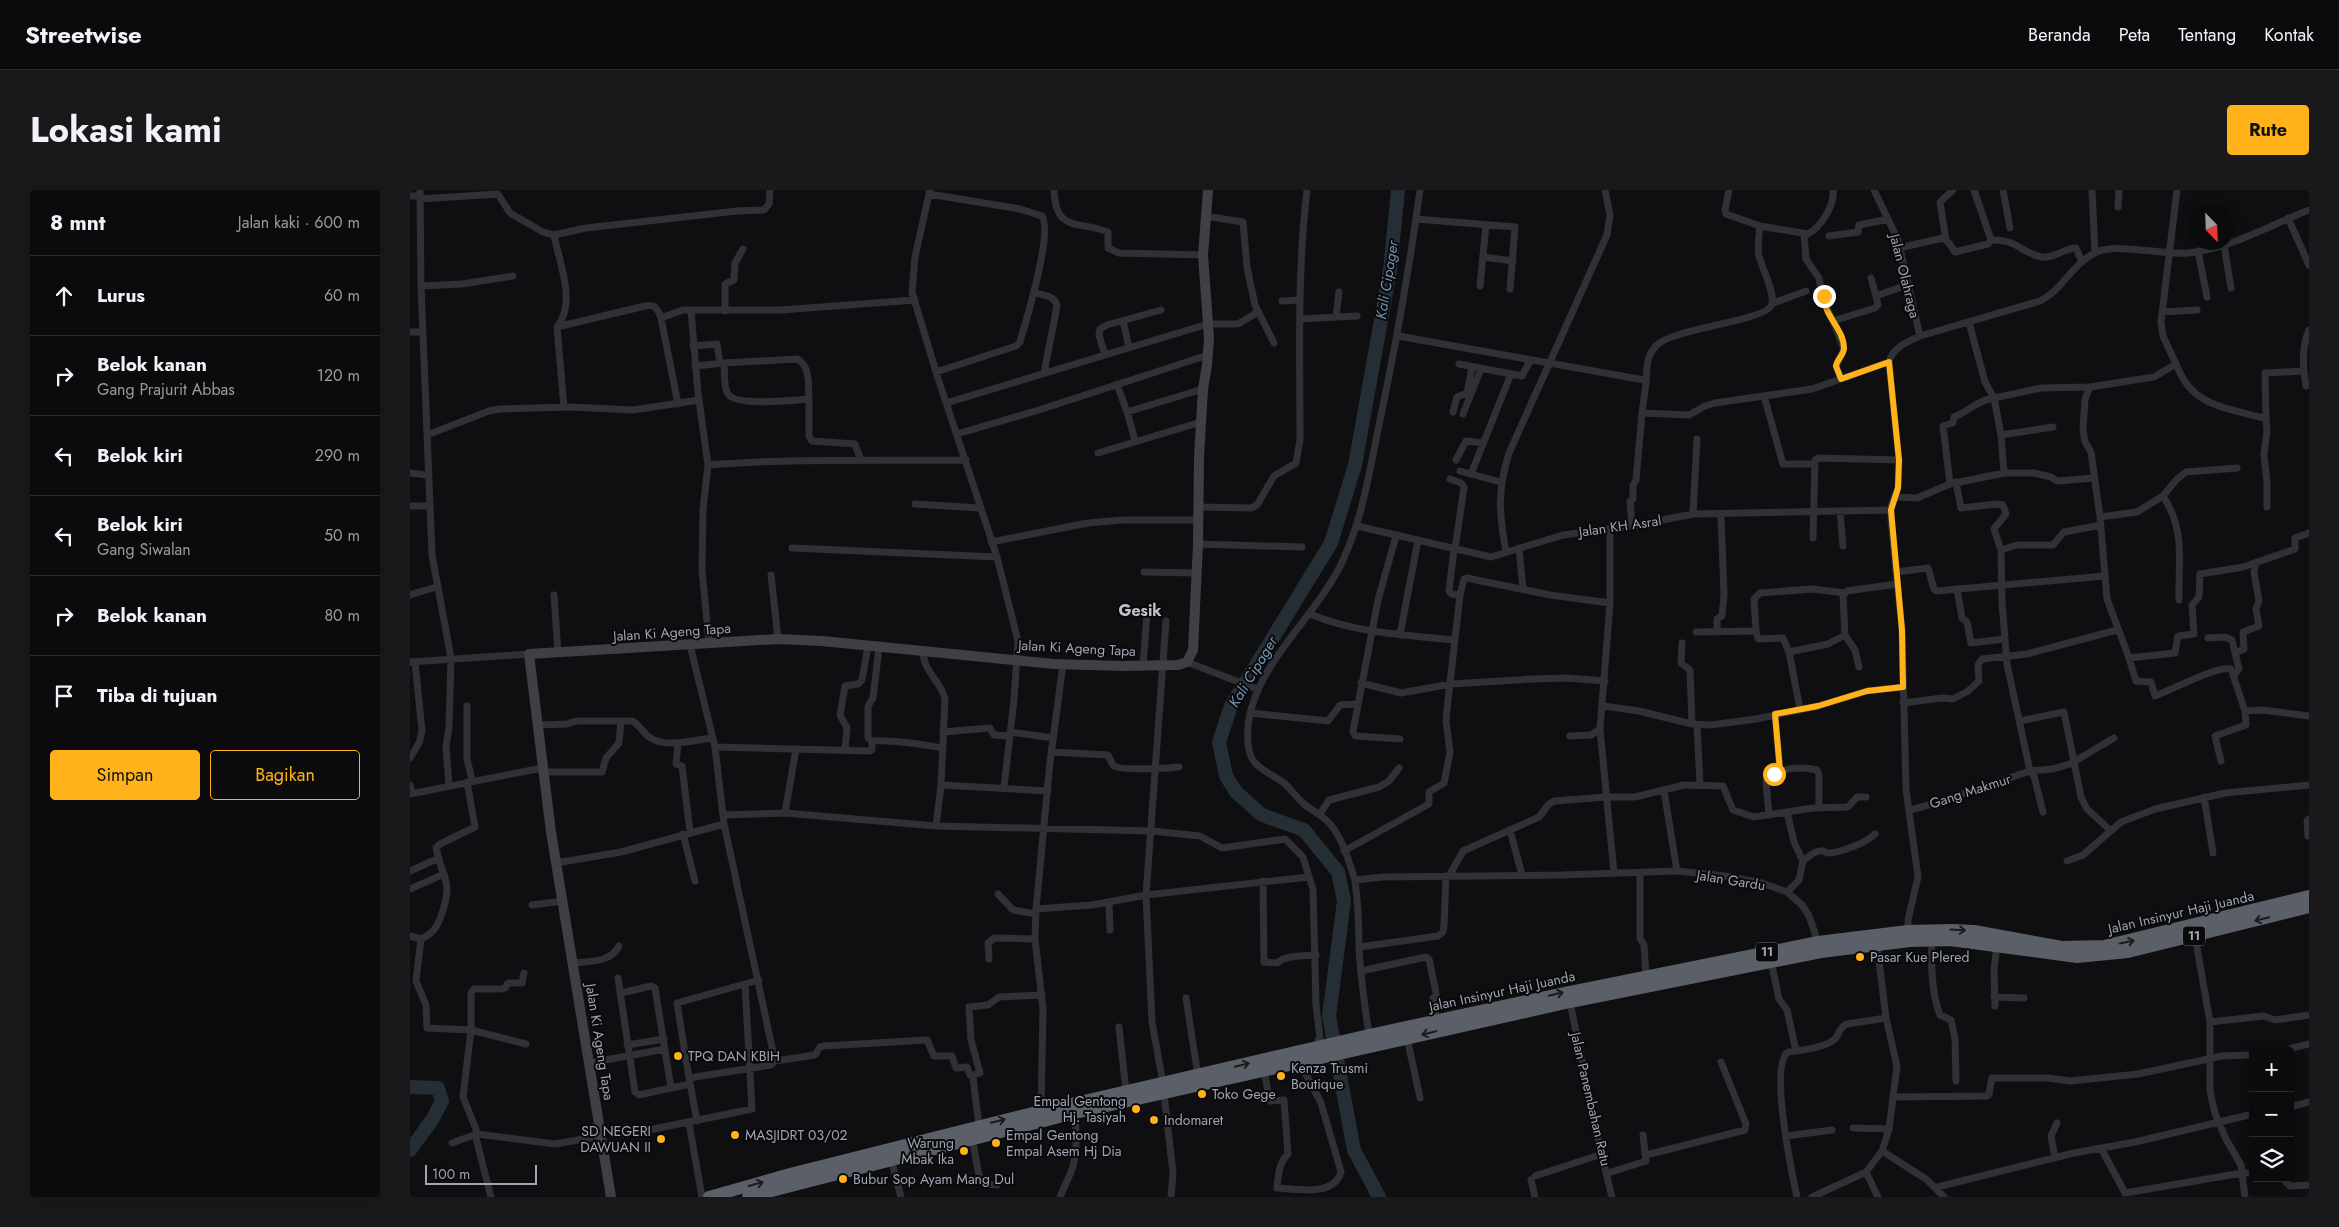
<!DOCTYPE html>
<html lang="id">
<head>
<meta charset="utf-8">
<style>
  :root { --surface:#0b0b0d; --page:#19191b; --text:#f1f3f6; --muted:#9a9b9d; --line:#2b2b2e; --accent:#ffb219 }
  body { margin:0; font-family:Jost,sans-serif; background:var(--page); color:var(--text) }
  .controls { position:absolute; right:15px; bottom:15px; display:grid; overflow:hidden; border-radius:5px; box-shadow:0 2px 12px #0003 }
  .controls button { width:45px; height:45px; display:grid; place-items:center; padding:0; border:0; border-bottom:1px solid var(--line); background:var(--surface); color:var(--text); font:25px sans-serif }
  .compass { position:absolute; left:1779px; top:15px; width:45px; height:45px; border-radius:50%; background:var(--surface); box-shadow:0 2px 12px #0003; rotate:157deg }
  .scale { position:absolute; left:15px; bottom:12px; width:112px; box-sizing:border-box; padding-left:5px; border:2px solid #9fa5b3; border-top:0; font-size:14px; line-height:18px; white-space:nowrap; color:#9fa5b3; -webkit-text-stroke:4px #0a0a0c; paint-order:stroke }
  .stop { position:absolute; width:15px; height:15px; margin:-11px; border:4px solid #ffb219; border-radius:50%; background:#fff }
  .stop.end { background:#ffb219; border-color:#fff; box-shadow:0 1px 5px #0008 }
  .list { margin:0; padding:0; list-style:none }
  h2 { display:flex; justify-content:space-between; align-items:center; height:65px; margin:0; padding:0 20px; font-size:21px }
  h2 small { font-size:16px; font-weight:400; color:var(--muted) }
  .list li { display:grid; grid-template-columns:32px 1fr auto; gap:15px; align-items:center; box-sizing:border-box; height:80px; padding:0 20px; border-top:1px solid var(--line) }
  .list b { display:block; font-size:19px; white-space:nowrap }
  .list p { margin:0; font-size:16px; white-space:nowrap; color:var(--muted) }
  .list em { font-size:16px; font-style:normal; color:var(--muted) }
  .actions { display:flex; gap:10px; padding:15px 20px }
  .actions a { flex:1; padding:11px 0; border:1px solid var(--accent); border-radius:5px; text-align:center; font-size:18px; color:var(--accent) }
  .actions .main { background:var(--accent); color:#111 }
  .icon { flex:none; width:28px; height:28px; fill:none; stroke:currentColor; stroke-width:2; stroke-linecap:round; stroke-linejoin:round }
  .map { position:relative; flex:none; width:1899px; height:1007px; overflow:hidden; border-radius:5px }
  header { display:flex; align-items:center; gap:30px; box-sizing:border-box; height:70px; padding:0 25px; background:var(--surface); border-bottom:1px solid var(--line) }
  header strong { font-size:24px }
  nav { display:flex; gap:28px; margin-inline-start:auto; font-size:18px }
  .intro { display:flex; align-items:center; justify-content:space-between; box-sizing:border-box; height:120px; padding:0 30px }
  h1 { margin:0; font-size:35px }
  .button { padding:12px 22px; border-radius:5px; background:var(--accent); color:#111; font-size:18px; font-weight:700 }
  main { display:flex; gap:30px; padding:0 30px }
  aside { flex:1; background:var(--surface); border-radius:5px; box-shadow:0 2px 12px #0003 }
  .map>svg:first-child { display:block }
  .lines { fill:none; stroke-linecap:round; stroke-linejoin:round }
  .river { stroke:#252e35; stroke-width:14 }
  .street { stroke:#303136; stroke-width:7 }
  .secondary { stroke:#3e4046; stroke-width:10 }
  .highway { stroke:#5b5f67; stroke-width:12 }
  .oneway { stroke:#1a1b1e }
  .route { stroke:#ffb219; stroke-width:6 }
  .poi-dot { fill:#ffb219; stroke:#0a0a0c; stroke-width:2 }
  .labels { text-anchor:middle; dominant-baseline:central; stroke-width:4; stroke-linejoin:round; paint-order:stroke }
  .shield { fill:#0a0a0c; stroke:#727681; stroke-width:1 }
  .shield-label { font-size:12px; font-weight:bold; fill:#9fa5b3 }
  .street-label { font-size:14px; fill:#9fa5b3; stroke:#0a0a0c }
  .poi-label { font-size:14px; fill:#9fa5b3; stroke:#0a0a0c; text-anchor:start }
  .water-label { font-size:15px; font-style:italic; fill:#7194b2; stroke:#0a0a0c }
  .quarter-label { font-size:16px; font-weight:bold; fill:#c0c4cf; stroke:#0a0a0c }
</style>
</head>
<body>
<header>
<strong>Streetwise</strong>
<nav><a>Beranda</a><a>Peta</a><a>Tentang</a><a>Kontak</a></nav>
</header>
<div class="intro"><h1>Lokasi kami</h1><a class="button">Rute</a></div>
<main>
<aside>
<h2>8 mnt<small>Jalan kaki · 600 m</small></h2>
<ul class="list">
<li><svg class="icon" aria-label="ahead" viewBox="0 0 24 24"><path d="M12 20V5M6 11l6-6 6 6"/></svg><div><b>Lurus</b></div><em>60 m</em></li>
<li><svg class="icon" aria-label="right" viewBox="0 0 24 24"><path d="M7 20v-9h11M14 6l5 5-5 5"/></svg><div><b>Belok kanan</b><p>Gang Prajurit Abbas</p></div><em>120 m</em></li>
<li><svg class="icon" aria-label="left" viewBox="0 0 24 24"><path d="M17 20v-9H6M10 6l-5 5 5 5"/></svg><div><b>Belok kiri</b></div><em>290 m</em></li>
<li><svg class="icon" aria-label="left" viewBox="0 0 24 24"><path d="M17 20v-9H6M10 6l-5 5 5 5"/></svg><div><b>Belok kiri</b><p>Gang Siwalan</p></div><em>50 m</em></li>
<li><svg class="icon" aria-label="right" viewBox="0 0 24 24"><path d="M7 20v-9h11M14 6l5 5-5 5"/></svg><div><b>Belok kanan</b></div><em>80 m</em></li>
<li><svg class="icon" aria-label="arrive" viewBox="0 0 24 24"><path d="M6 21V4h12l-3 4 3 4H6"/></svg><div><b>Tiba di tujuan</b></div></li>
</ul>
<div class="actions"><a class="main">Simpan</a><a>Bagikan</a></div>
</aside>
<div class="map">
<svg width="1899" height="1007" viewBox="0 0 1899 1007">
  <rect width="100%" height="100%" fill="#0f0f11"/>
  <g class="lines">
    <!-- river -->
    <path class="river" d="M0,897L28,898L32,911L22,930L0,960
      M969,1007L944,960L919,826L934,711L928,682L894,640L852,625L826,602L816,586L809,552L821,516L921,353L945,275L980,80L988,0"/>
    <!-- street -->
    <path class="street" d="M10,0L11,96L22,365L41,468L39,537L36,556L39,596
      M520,0L505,67L502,102L526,182L587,367L608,451L604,510L594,597
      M644,0C646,44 669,30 698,42V58L709,63L793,65
      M1010,0C999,81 985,160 968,240C959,284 952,329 933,370C906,431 826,488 839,560C842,578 861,583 874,593C881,599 886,607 893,613C902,621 912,625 920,634C933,649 939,672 945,690L973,687L1152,685L1267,681L1315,686L1352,693L1377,702L1392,715L1399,726L1408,752
      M1319,0L1315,20L1316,24L1350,36
      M1464,0L1488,50L1510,146
      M1564,0L1581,50
      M1593,0L1600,38
      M1682,0L1685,63
      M1767,0L1751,132L1753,146L1766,174L1744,187L1680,197L1675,209L1673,240L1675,252L1681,262L1690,327L1697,409L1719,468L1765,463L1768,446L1784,444L1782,415L1789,407L1790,384L1833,377L1885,359V348L1899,343
      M519,4L610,19L632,26C643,43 616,131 610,152L606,156L526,182
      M0,6H10
      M10,9L88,4L100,23L133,42L144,45
      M1708,17L1709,0
      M795,26L833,32L837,77L845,115L864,153
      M1878,28L1899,75
      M1006,29L1105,37L1100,99
      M1394,44L1396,69L1409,88L1414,112L1423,131
      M1419,46L1448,42L1449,35L1478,29
      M1536,50L1530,12L1543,0
      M1814,55L1821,98
      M1489,58L1533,48L1539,53L1545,62L1578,54L1581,50C1608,49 1610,63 1632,67C1644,69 1654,58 1666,58L1672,72
      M1788,61L1797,107
      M1073,67L1103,71
      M1461,88L1466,106
      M11,96L52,94L103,86
      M1070,96L1076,35
      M624,103C633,105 645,105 647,116L634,183
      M872,111L889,110
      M1363,113L1396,101
      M281,120L288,203L298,275L293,320L292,380L299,453
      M315,121V94L324,90L325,73L333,59
      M1752,122L1787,120
      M926,127L929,102
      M251,128L273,120H371L505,110
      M891,129L947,126
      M713,131L719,158
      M147,137L235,116C245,114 248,119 251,128L268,214
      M0,142H13
      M988,146L1234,190L1236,193L1232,223L1279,225L1295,216L1305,213L1402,199L1479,172
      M283,156L307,154L310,173
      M695,165L689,145L690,139L697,135L751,120
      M1049,174L1112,186L1120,171
      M1766,174C1782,216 1811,216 1849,227L1856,228L1857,241L1854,264L1857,293V317
      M285,176L314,173L387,169C401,176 398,196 399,209C383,210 326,217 318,204C313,196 315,182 314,173
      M1431,189L1426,176L1434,159L1423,131L1465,118L1468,115L1466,106L1497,95
      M1236,192C1237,178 1236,166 1246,156C1261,138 1359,131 1362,114C1365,103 1352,78 1349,66C1347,57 1349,45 1350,36L1398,44C1411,37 1425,15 1423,0
      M707,194L717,222L793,199
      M1896,196C1893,178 1891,158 1899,140
      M1354,206L1373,274H1404
      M399,209V246L402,251L445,254L451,270
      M536,213L798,134H828L848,122
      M154,217L147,137C167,113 149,72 144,45L176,38L327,21L354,20L359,14L360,0
      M717,222L725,250
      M1043,222L1047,207L1057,203L1062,177
      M1053,224L1071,179
      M1856,228L1855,183L1894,181
      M547,244L629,220L798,165
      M17,245L79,221L90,219L160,217L223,220L289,210
      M1591,245L1584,208L1631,198L1680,197
      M688,263L791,232
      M1046,270L1056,251L1073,253
      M298,275C384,268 470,271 556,270
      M1050,281L1090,292
      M0,283L17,285
      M1594,283L1591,245L1643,237
      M1061,284L1101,184
      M1040,289L1051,293L1054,297L1045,359
      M1546,292L1551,318L1587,314L1593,315L1596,324L1584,339L1591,360
      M1540,294L1533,236L1543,233L1544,227C1559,221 1568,210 1584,208L1575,192L1559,132
      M1753,306C1776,341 1768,371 1769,410
      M1485,307L1507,308L1540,294L1594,283H1624L1641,287L1647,291L1684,288
      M505,314L570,318
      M0,316H19
      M789,317L841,318L847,315L864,286L886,273L890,250C890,166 887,83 897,0
      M1430,321L1433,356
      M1283,324L1287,249
      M1690,327L1727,322L1753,306L1767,289L1776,282L1827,278
      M947,336L1081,367L1153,345L1222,336L1283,324L1481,320
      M1222,336L1220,311L1223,309V295L1226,290L1232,223
      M1200,339V413L1190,539L1204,683
      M986,346L968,410L943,541L945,546L990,549
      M1403,348L1405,270L1408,268L1489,270
      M581,352L678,333L713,330H789
      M788,354L892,357
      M382,358L587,367
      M1109,358L1113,399
      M1044,359L1039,401L1042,404L1050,405
      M1096,362C1089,323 1087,302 1099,263L1197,45L1200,25L1195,0
      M734,382L786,383
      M1486,382L1518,378L1524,399L1526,401L1695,386
      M361,385L368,449
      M1547,399L1552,428L1557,432L1561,453L1595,449
      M0,405L26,397
      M144,405L148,463
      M900,424C942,442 999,446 1045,450
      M1346,441L1348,449L1373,448L1379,462
      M1286,442L1346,441L1344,409L1350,403L1402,399L1435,403
      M1307,442V429L1312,426L1314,405L1311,325
      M990,445L1008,350
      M1435,445L1445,460L1449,477
      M1798,448L1815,447L1822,450L1825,463L1834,459L1833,442L1849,436L1846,419L1849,411L1844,382L1846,373
      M1272,453L1271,473L1280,480L1282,534
      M280,455L305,557L314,634L365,871L361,875L279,888L287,931
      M513,462C513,481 531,491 535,509L531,595L526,636
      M1719,468L1726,491L1741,492L1745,506C1762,500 1805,476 1821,479L1835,521
      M0,472L119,464
      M777,472L847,499
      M733,476L737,424
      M1824,485L1829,479L1825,463
      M951,493L991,503L1041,494L1123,489L1157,488L1195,491
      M1493,513L1532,508L1543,509L1558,501L1569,491L1568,475L1572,469L1617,464L1707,440
      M57,516V569L62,590
      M1193,516L1229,521L1282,534L1301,535L1346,529L1408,516L1457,501L1493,497
      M1390,519L1379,462L1418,454L1435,445L1433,406L1437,401L1487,394
      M840,523L918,531L930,515L947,514
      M1365,524L1370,581
      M1610,531L1654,522L1671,607L1677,619L1700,640
      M128,535L157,534L166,531H222C229,534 233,543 239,547C256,559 284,550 302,548
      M1287,535L1290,594
      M533,542L580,538L584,545L600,546
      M600,542L643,548
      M1160,546L1181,545L1190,539
      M462,551L458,548V516L463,508L469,457
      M268,553L266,574L272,576L280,642
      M305,557L459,561L462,560V551C486,550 509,554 533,558
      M435,560L437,538L430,525L435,496L448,494L452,490L458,456
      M642,562L698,565C700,568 701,573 704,576C711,581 759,578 769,577
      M0,568L9,553L12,541L5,472
      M1811,571L1805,546L1836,535L1835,521L1852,520L1899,526
      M132,582H192L196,568L209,553L211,531
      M0,595L2,603
      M531,595L638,601
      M1254,601L1267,681
      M0,604L132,578
      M1794,607L1803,663
      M1500,620L1526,613L1620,581L1643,579L1660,574L1704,548
      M1377,622L1384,652L1393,671
      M1633,622L1624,586L1620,581L1597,474L1592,412L1591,360L1607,355H1643L1654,342L1691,335
      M375,623L386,559
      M910,624L919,610L969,597L979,591L989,578
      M314,625L375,623L526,636L742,641L790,646L812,658L875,649L893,667L899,687
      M1359,625L1356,592C1366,577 1391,576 1407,580L1409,584V617
      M1100,640L1112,685
      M273,644L285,691
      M1898,646L1897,631L1899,629
      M934,661L1019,614V602L1034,593L1040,562L1036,531L1037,519L1050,405L1054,389L1057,388L1140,405L1200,413
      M1657,671L1673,665L1711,632L1745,619L1815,603L1899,595
      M146,673L211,662L314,634
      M0,681L29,668
      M1230,683V748L1234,755L1236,786
      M1039,686L1053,661L1129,627L1139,614L1144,611L1196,607H1225L1274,595L1313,596L1323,620L1344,627L1403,618L1438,617L1447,607H1456
      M945,690C948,713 949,734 949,756C950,786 955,816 959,845
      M853,691L854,772L867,773C875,765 894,766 906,765
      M0,699L34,684
      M1377,702L1389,690L1393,671C1398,667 1404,661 1410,661C1416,660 1412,662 1418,663C1430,663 1458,652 1465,644
      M588,704L603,720L626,724
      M699,713L700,740
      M122,715L153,711
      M626,719L682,715L736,705L899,687L903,699L906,815L910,848L908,850
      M1498,741V730L1508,687L1496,599L1492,440L1481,330V316L1488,298L1489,270L1479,172C1483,157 1497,152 1510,146L1630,111C1653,100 1663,72 1687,62C1708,53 1753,65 1778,63C1820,59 1860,35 1899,20
      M0,746L11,749L6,791L16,815L17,838L61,840L116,854
      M1785,746L1800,832V899L1802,911L1806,926L1816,949L1831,975L1835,1007
      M11,749C22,744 27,738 31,726C44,689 33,693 26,658L30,654L65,637L57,592
      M1522,750C1521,774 1521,802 1530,825L1541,830L1545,848L1546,891
      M949,757L1028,746L1033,742L1034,735L1036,686
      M579,769L578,753L584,748L625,749
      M1361,771L1369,809L1377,820L1386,861
      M163,773C181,771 200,773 209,756
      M951,781L1016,767L1019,769L1026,803V806L1023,808L1027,830
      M208,788L225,902L229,905L261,898L245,798L241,796L211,803
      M1584,807L1614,808
      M776,808L788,886
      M1160,812L1186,941L1202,1007
      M1585,816L1584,779L1587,755
      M1800,832L1854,826L1865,830L1899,825
      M709,837L716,901
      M997,848L1010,908
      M217,855L254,849
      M1882,858L1899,854
      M365,871L405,865L410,857L414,856L517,850L524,866H542L546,878L557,877L560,885H563
      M179,873L255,859
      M854,881L860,911L874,910L878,964C869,972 868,986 867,998C887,999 924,1007 931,982L911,913L890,873
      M279,888L267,813L349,790
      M753,893L742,832L736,705L756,431
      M261,898L280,894
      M754,904L763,983L761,1007
      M1484,907L1577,906L1579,904L1582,888H1638L1660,891L1728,884L1812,866L1839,865
      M1880,917L1899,912
      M631,921L633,819L625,749L626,719L640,572L653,474
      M279,933L292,1007
      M569,936L563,887V885L570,883L561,850L559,817L578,815L589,807L632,805
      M1443,938L1479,939
      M224,943L342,919L335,794
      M1376,946L1422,940
      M562,948L570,991L574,994L587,995
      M42,953L67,944L145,954L191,946
      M1691,958L1715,1003L1832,983H1843
      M1472,961L1516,989L1534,1007
      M1236,965L1335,940L1336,934L1311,872
      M1645,968L1641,946L1647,933
      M481,969L491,1007
      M1456,982L1468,1007
      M1198,983L1236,971L1233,945
      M1125,986L1192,964
      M1872,988L1880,996L1899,995
      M1121,990L1125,1007
      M1527,997L1664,963L1725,952L1843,924
      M81,1007L66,948V939L53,907L61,840V803L64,799H92L95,798L98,793H112L114,783
      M650,1007C654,997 657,991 661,982C668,965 666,941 665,923
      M1387,1007C1382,984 1359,875 1378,862C1389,861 1417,857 1425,849C1430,843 1429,837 1437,834L1476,828
      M1402,1007L1456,982L1472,961L1479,939L1487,876L1476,828L1467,754"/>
    <!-- secondary -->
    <path class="secondary" d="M201,1007L141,642L119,464L368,449L412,451L644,474L712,476L768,475L777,472L783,460L788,354L789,267L793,199L797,175L799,148L793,65L798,0"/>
    <!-- highway -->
    <path class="highway" d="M299,1007L380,984L631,921L959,845L1159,802L1408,752L1498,741L1541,740L1564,741L1652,757L1694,756L1899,706
      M338,1007L665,923L1160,812L1411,762L1500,751L1540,750L1667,767L1718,762L1899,717"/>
  </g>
  <!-- one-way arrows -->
  <defs><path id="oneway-shaft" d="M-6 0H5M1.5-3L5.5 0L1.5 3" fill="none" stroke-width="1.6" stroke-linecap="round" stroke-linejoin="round" transform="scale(1.25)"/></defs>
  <g class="oneway">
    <use href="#oneway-shaft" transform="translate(1852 729) rotate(166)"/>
    <use href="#oneway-shaft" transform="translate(1548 740) rotate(3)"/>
    <use href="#oneway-shaft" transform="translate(1717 752) rotate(-12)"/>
    <use href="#oneway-shaft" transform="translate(1146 804) rotate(-13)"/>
    <use href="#oneway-shaft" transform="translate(1019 843) rotate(167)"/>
    <use href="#oneway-shaft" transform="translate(832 875) rotate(-14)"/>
    <use href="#oneway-shaft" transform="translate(588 931) rotate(-14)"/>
    <use href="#oneway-shaft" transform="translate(346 994) rotate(-16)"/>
  </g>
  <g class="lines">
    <!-- route -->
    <path class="route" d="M1364,584L1370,581L1365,524L1408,516L1457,501L1493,497L1492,440L1481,320L1488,298L1489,270L1479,172L1431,189L1426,176C1427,169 1434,165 1434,158C1434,139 1413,125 1414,106"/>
  </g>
  <!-- markers -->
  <g class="poi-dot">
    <circle cx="1450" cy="767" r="5"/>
    <circle cx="268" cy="866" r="5"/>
    <circle cx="871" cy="886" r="5"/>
    <circle cx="792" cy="904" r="5"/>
    <circle cx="726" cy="919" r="5"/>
    <circle cx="744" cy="930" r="5"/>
    <circle cx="325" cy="945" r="5"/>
    <circle cx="251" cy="949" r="5"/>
    <circle cx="586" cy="953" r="5"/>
    <circle cx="554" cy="961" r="5"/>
    <circle cx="433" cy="989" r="5"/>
  </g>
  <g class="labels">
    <!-- shield labels -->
    <g class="shield">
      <rect x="1773" y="736.5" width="22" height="19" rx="4"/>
      <rect x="1346" y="752.5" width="22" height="19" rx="4"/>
    </g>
    <g class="shield-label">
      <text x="1784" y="746">11</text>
      <text x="1357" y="762">11</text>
    </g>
    <!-- street labels -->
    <g class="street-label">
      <text transform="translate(1495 86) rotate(76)">Jalan Olahraga</text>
      <text transform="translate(1210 336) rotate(-8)">Jalan KH Asral</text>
      <text transform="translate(262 442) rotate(-4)">Jalan Ki Ageng Tapa</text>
      <text transform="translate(667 458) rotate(3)">Jalan Ki Ageng Tapa</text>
      <text transform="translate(1560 601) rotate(-18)">Gang Makmur</text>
      <text transform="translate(1321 690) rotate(9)">Jalan Gardu</text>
      <text transform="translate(1771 722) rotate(-13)">Jalan Insinyur Haji Juanda</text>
      <text transform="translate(1092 801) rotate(-12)">Jalan Insinyur Haji Juanda</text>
      <text transform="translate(190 852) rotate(81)">Jalan Ki Ageng Tapa</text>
      <text transform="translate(1181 909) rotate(77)">Jalan Panembahan Ratu</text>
    </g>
    <!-- poi labels -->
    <g class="poi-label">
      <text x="1460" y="767">Pasar Kue Plered</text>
      <text x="278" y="866">TPQ DAN KBIH</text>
      <text x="881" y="878">Kenza Trusmi<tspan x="881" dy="16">Boutique</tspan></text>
      <text x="802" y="904">Toko Gege</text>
      <text x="716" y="911" text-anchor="end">Empal Gentong<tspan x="716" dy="16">Hj. Tasiyah</tspan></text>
      <text x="754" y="930">Indomaret</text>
      <text x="241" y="941" text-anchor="end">SD NEGERI<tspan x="241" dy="16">DAWUAN II</tspan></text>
      <text x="335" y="945">MASJIDRT 03/02</text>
      <text x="596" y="945">Empal Gentong<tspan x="596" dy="16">Empal Asem Hj Dia</tspan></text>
      <text x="544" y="953" text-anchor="end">Warung<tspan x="544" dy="16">Mbak Ika</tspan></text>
      <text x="443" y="989">Bubur Sop Ayam Mang Dul</text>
    </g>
    <!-- water labels -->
    <g class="water-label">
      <text transform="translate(977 90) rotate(-81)">Kali Cipager</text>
      <text transform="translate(843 482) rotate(-59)">Kali Cipager</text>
    </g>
    <!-- quarter labels -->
    <g class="quarter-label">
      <text x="730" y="420">Gesik</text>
    </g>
  </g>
</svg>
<div class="controls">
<button>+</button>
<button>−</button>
<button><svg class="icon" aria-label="layers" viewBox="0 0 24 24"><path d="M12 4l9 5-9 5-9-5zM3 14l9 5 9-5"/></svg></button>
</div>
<svg class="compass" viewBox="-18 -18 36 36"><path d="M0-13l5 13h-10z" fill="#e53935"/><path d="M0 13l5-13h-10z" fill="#9a9b9d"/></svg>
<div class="scale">100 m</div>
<div class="stop" style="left:1364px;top:584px"></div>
<div class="stop end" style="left:1414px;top:106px"></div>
</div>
</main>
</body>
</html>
